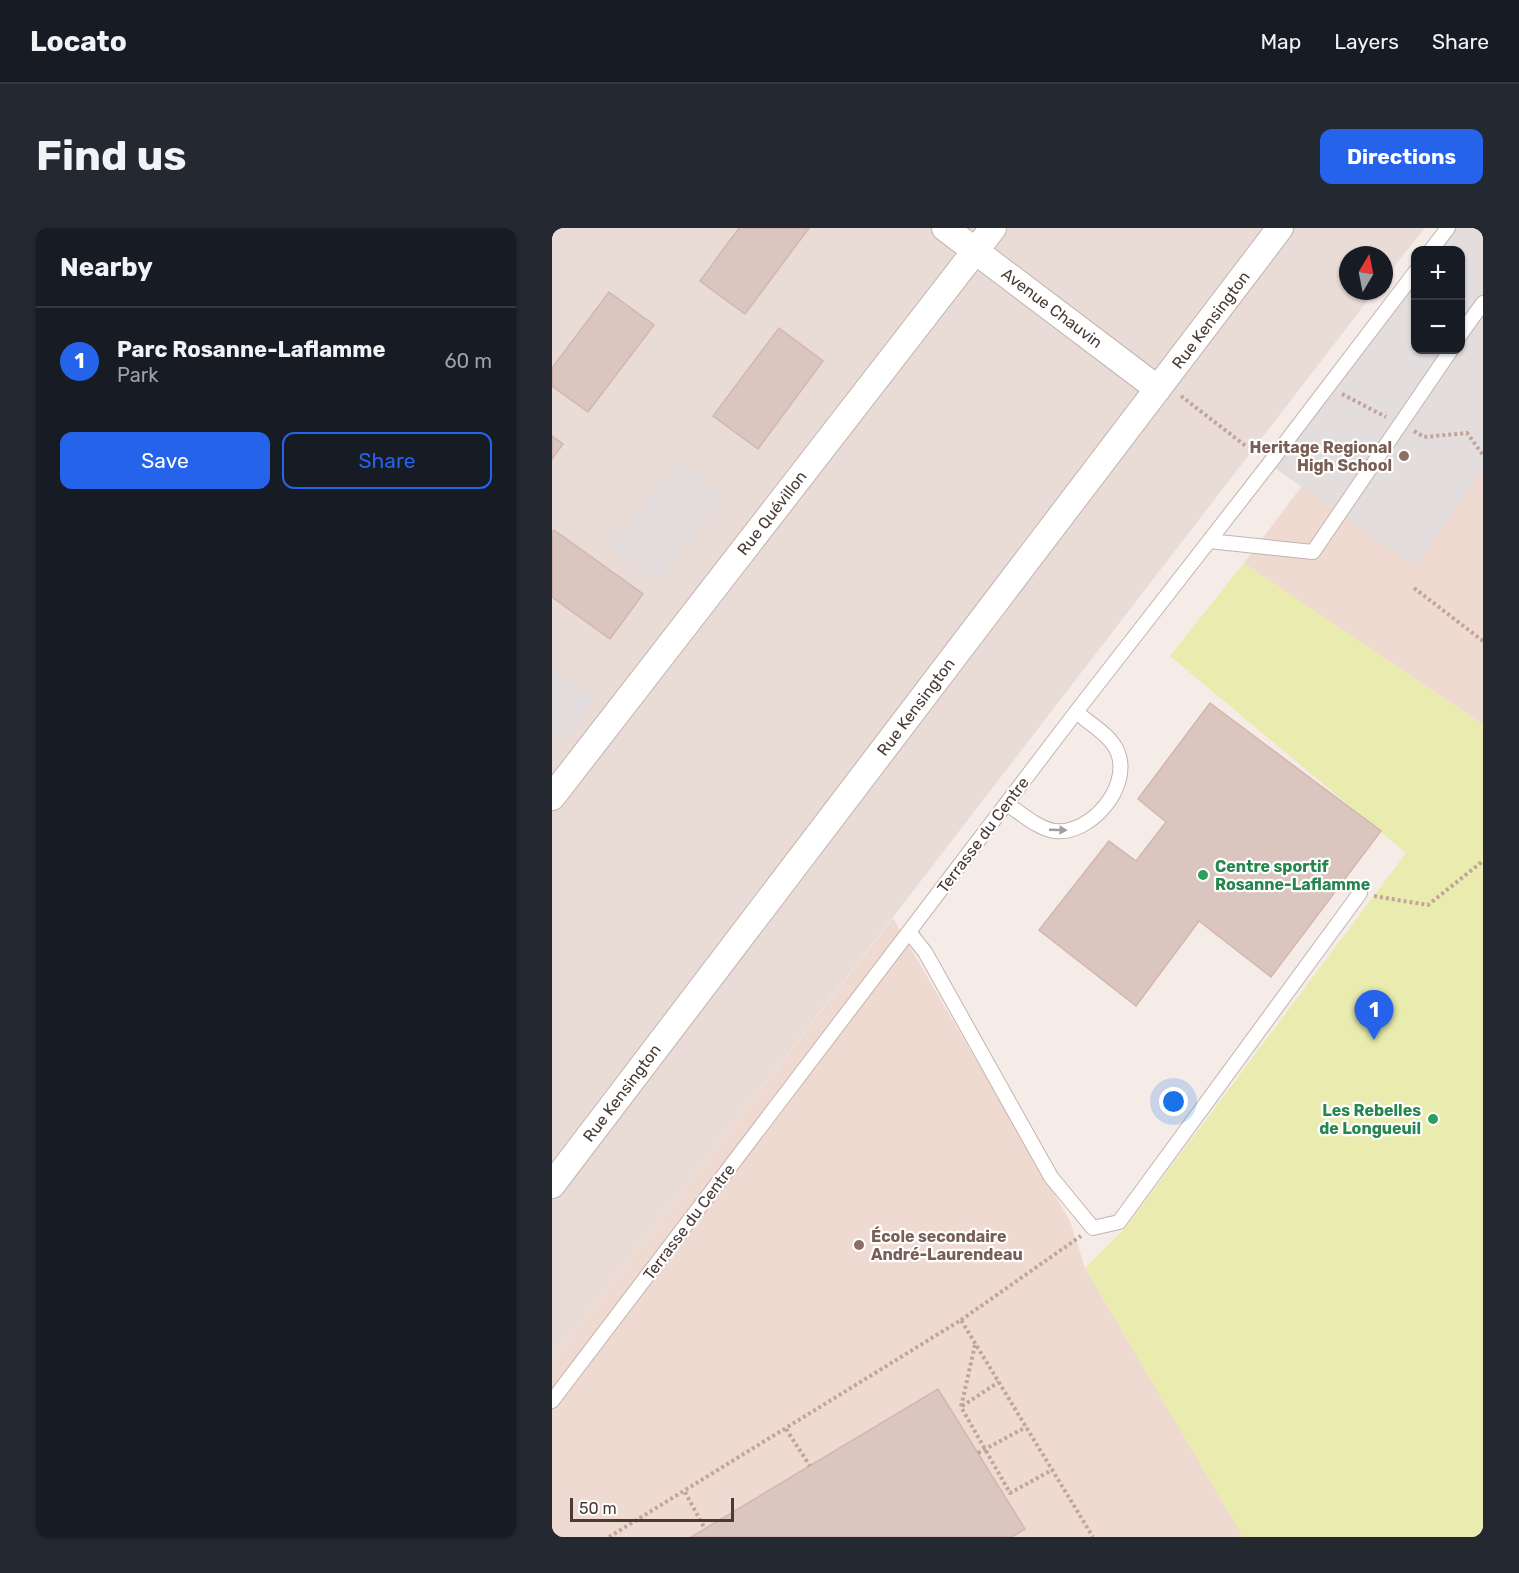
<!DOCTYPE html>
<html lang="en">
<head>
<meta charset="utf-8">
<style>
  :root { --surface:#171b24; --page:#242831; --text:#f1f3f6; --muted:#9ea1a6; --line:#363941; --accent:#2563eb }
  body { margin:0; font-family:Rubik,sans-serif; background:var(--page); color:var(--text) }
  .controls { position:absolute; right:18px; top:18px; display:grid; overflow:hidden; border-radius:12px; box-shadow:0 2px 4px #0004 }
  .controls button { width:54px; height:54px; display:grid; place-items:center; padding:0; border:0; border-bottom:2px solid var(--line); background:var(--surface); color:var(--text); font:30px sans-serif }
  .compass { position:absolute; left:787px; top:18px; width:54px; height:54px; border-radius:50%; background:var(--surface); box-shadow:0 2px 4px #0004; rotate:10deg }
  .scale { position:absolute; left:18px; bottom:15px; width:164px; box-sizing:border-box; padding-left:6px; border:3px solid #493a36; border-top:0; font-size:16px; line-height:21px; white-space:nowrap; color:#493a36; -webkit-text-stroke:4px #fff; paint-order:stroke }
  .you { position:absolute; left:622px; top:874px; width:21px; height:21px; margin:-15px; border:4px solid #fff; border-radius:50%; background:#1a73e8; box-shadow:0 0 0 9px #1a73e833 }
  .badge { display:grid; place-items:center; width:39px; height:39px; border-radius:50%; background:var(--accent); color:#fff; font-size:20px; font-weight:700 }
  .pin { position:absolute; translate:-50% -50px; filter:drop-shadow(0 2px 3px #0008) }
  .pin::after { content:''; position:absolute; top:32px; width:21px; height:18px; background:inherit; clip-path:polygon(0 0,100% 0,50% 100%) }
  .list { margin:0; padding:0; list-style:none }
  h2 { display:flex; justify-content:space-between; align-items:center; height:78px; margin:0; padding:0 24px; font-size:26px }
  h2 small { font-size:20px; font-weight:400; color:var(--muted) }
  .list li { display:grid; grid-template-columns:39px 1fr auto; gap:18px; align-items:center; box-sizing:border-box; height:108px; padding:0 24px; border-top:2px solid var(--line) }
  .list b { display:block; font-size:22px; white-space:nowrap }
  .list p { margin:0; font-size:20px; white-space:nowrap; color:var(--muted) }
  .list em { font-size:20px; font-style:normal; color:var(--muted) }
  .actions { display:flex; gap:12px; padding:18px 24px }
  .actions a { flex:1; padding:14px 0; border:2px solid var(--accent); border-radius:12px; text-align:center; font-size:21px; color:var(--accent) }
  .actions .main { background:var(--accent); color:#fff }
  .map { position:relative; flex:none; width:931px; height:1309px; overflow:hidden; border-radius:12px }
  header { display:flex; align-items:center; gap:36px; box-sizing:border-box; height:84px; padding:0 30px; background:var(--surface); border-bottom:2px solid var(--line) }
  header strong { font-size:28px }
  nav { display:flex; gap:33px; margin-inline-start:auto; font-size:21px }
  .intro { display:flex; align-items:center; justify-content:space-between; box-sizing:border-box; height:144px; padding:0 36px }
  h1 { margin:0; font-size:42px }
  .button { padding:15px 27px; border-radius:12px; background:var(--accent); color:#fff; font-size:21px; font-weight:700 }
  main { display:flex; gap:36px; padding:0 36px }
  aside { flex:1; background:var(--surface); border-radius:12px; box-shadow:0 2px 4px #0004 }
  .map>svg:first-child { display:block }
  .residential { fill:#e9dbd6 }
  .education { fill:#efdad1 }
  .green { fill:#e9ecae }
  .parking { fill:#e3dedd }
  .building { fill:#dbc5bf; stroke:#d3b6af; stroke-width:1.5 }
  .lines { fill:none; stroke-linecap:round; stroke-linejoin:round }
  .lane-casing { stroke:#c4b3ad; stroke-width:16 }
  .street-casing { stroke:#c4b3ad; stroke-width:28 }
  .path { stroke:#c4a49a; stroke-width:4; stroke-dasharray:3 3; stroke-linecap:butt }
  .lane { stroke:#fff; stroke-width:14 }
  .street { stroke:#fff; stroke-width:26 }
  .oneway { fill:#a49c9a }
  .education-dot { fill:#8d6e63; stroke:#fff; stroke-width:2 }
  .leisure-dot { fill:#2e9e5b; stroke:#fff; stroke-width:2 }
  .labels { text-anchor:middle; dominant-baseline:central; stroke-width:4.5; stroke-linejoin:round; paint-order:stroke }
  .street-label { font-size:16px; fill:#493a36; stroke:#fff }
  .education-label { font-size:16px; font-weight:bold; fill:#785e54; stroke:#fff; text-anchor:end }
  .leisure-label { font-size:16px; font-weight:bold; fill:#27864d; stroke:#fff; text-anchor:start }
</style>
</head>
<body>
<header>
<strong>Locato</strong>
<nav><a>Map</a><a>Layers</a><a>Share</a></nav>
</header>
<div class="intro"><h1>Find us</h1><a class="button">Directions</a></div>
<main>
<aside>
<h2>Nearby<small></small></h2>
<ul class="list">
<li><span class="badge">1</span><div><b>Parc Rosanne-Laflamme</b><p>Park</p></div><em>60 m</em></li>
</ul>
<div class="actions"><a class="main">Save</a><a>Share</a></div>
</aside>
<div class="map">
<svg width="931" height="1309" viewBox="0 0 931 1309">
  <rect width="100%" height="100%" fill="#f5ece8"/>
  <!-- residential -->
  <path class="residential" d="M0,0H873L832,51V27H796V63H823L0,1132Z"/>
  <!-- education -->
  <path class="education" d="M931,18V497L692,335L863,107L864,122H908Z
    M341,690L518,993L533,1040L693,1309H0V1132Z"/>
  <!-- green -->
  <path class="green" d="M692,335L931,497V1309H691L533,1040L573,1000L854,625L618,428Z"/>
  <!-- parking -->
  <path class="parking" d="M901,0H931V242L863,338L717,236L863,44L864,122H908V22H882Z
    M127,233L172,268L105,354L60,318Z
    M0,438L43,472L8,515L0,509Z"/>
  <!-- building -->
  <path class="building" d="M187,0H257L193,86L148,53Z
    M57,64L102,97L36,184L0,158V140Z
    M227,100L271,133L206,221L161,188Z
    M0,208L11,216L0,231Z
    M2,302L91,366L58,411L0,369V304Z
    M658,475L829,603L719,749L647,693L584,778L487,702L557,613L584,633L614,594L586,571Z
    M386,1161L473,1301L460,1309H139Z"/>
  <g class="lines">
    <defs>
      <path id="lane" d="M879,22L896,0
        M908,107L931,75
        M657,313L761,324L899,122
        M455,576C469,585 486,601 503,603C538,607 579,560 566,525C560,508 537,495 524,484
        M357,704L373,724L499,949L541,1000L567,994L808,665
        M0,1173L524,484L717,236L864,43"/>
      <path id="street" d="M393,0L606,161
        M0,569L441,0
        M0,957L728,0"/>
    </defs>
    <!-- lane casing -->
    <use href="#lane" class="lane-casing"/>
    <!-- street casing -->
    <use href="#street" class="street-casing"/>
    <!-- path -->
    <path class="path" d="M790,166L834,189
      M629,168L695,219
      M862,203L872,209L915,205L931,227
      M862,360L931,413
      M822,668L876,677L931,633
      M409,1092L529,1008
      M423,1117L409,1179L458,1265L500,1242
      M410,1178L447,1154
      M234,1201L258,1238
      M426,1225L474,1199
      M133,1264L153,1301
      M57,1309L409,1092L541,1309"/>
    <!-- lane -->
    <use href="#lane" class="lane"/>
    <!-- street -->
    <use href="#street" class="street"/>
  </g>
  <!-- one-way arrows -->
  <defs><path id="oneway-solid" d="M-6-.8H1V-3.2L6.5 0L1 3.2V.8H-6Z" transform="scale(1.5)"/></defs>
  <use class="oneway" href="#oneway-solid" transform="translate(506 602) rotate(2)"/>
  <!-- markers -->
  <g class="education-dot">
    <circle cx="852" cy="228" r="6"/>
    <circle cx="307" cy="1017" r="6"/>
  </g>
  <g class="leisure-dot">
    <circle cx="651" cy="647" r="6"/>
    <circle cx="881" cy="891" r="6"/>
  </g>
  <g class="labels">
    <!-- street labels -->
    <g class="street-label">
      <text transform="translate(500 80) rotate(37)">Avenue Chauvin</text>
      <text transform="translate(659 92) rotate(-53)">Rue Kensington</text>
      <text transform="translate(220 285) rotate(-52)">Rue Quévillon</text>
      <text transform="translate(364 479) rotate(-53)">Rue Kensington</text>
      <text transform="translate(431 607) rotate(-53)">Terrasse du Centre</text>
      <text transform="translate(70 865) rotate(-53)">Rue Kensington</text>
      <text transform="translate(137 994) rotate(-53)">Terrasse du Centre</text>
    </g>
    <!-- education labels -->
    <g class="education-label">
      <text x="840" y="219">Heritage Regional<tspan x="840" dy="18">High School</tspan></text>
      <text x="319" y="1008" text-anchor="start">École secondaire<tspan x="319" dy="18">André-Laurendeau</tspan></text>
    </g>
    <!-- leisure labels -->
    <g class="leisure-label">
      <text x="663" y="638">Centre sportif<tspan x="663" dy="18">Rosanne-Laflamme</tspan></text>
      <text x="869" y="882" text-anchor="end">Les Rebelles<tspan x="869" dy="18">de Longueuil</tspan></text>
    </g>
  </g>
</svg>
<div class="controls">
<button>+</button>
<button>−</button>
</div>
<svg class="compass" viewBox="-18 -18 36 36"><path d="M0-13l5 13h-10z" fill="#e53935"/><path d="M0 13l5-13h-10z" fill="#9ea1a6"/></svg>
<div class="scale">50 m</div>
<div class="you"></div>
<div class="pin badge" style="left:822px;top:812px">1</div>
</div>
</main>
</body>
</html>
